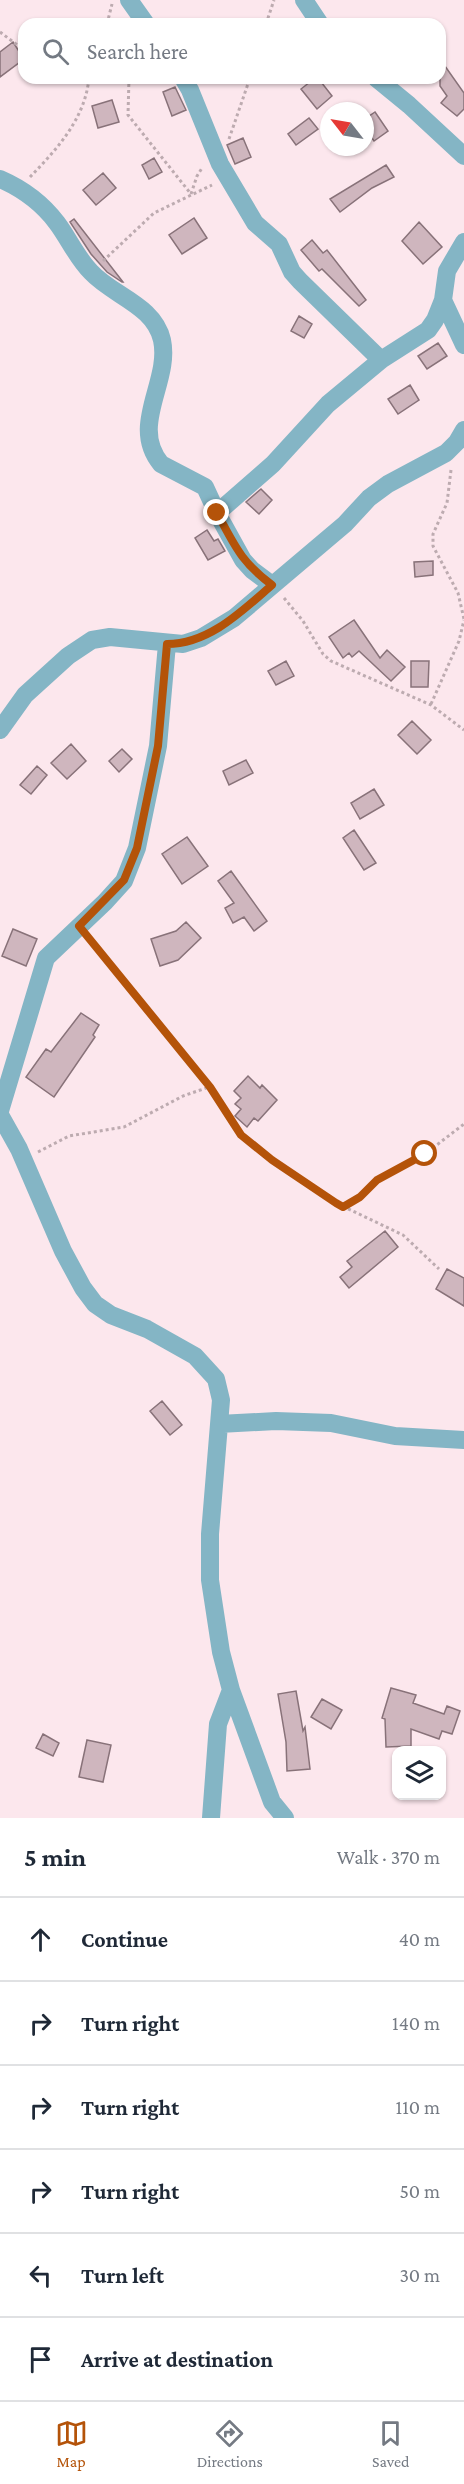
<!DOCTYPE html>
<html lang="en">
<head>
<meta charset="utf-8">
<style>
  :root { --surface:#fff; --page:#f6f6f7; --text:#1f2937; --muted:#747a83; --line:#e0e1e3; --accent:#b45309 }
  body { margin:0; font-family:"Crimson Pro",serif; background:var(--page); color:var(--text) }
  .controls { position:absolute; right:18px; bottom:18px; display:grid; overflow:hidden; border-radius:12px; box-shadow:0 2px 4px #0004 }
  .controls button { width:54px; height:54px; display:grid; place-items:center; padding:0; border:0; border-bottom:2px solid var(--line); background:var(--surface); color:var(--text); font:30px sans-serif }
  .compass { position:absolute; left:320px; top:102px; width:54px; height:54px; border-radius:50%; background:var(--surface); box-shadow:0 2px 4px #0004; rotate:301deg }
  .stop { position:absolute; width:18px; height:18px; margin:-14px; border:4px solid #b45309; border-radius:50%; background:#fff }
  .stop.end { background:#b45309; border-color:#fff; box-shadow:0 2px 6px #0008 }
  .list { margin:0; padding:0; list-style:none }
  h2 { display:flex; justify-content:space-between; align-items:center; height:78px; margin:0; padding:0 24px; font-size:26px }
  h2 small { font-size:20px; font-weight:400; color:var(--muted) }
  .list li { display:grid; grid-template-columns:39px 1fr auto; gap:18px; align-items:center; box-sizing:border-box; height:84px; padding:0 24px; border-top:2px solid var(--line) }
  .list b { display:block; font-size:22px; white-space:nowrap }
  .list em { font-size:20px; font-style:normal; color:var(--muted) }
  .icon { flex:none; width:33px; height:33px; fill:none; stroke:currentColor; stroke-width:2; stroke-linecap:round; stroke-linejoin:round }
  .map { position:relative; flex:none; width:464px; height:1818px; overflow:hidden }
  .search { position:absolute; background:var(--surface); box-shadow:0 2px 4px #0004; left:18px; right:18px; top:18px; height:66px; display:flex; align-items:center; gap:15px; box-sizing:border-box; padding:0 21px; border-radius:18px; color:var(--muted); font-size:22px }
  .sheet { height:582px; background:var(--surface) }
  nav { display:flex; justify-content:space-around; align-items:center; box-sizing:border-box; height:84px; border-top:2px solid var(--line); background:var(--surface); font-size:16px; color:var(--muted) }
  nav a { display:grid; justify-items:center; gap:3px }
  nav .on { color:var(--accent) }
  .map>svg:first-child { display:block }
  .building { fill:#cfb6be; stroke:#887279; stroke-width:1.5 }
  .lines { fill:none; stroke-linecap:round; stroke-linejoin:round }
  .path { stroke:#bdabb0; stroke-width:3; stroke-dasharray:3 3; stroke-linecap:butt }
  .minor { stroke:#84b5c5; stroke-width:18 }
  .route { stroke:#b45309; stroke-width:8 }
</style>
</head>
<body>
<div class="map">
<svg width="464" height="1818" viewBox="0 0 464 1818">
  <rect width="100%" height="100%" fill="#fce7ed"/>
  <!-- building -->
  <path class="building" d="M13,42L24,59L0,77V52Z
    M440,59L464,93V109L457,116L441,103L447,96L440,86Z
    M315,78H318L332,96L317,109L301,89Z
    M175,87L186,110L172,116L163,92Z
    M112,100L119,122L98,128L92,106Z
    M375,112L388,131L374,141L365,128V119Z
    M309,118L318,129L296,145L288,134Z
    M243,138L251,157L235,164L227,145Z
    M154,158L162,172L149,179L142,165Z
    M386,165L394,177L372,188L340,212L330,199Z
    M103,173L116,188L96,205L83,190Z
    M194,218L207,238L182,254L169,235Z
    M74,219L123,282H122L107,272L91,254L70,222Z
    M419,222L442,247L423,264L402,241Z
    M312,240L323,253L327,250L366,300L359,306L322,269L319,271L301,250Z
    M299,316L312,324L304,338L291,331Z
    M438,343L447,356L427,369L418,356Z
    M410,385L419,400L398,414L388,399Z
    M261,489L272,500L259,514L246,502Z
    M207,530L214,541L218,539L225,551L208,560L195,538Z
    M433,561V575L415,577L414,562Z
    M354,620L380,658L387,650L405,667L391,681L359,651L352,657L349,653L343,658L329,637Z
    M286,661L294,676L276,685L268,671Z
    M411,661H429L428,687H411Z
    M412,721L431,740L417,754L398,735Z
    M71,744L86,761L67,779L51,763Z
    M122,749L132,759L119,772L109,761Z
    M246,760L253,773L229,785L223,771Z
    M37,766L47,775L31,794L20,785Z
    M374,789L384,805L360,819L351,803Z
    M354,830L376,863L364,870L343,838Z
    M187,837L208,866L182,884L162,854Z
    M231,871L267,921L254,931L244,917L233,923L225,908L234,903L218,881Z
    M186,922L201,938L178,960L160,966L151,939L176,931Z
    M13,929L37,939L26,966L2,956Z
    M81,1013L99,1025L93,1035L95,1037L54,1097L26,1077L46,1049L51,1052Z
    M248,1076L260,1088L262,1085L277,1100L258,1121L254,1118L247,1127L235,1116L241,1109L235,1104L241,1098L234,1091Z
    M385,1231L398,1247L349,1288L340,1277L352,1267L347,1261Z
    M447,1269L464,1278V1306L436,1289Z
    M162,1401L182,1425L170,1435L150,1411Z
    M391,1688L416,1695L413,1703L444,1714L447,1706L460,1711L452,1734L442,1731L439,1739L411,1729V1746L386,1747L385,1719L382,1718Z
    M296,1691L303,1731L305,1727L310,1769L287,1771L286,1742L278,1694Z
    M322,1699L342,1710L331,1729L311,1717Z
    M43,1734L59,1743L53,1756L36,1748Z
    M87,1740L111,1745L103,1782L79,1777Z"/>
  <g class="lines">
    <!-- path -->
    <path class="path" d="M107,24L112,4
      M266,24L274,0
      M0,32L24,50
      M129,78L128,115L191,194
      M229,139L250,78
      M30,177C57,149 85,119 89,78
      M191,194L197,176L202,168
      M103,261L154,213L212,185
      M451,470L447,503L433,534V546L458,593L464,619
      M284,598L303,621L323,654L331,661L431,705L464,730
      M431,704L459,641L464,620
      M90,939L210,1087L241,1135L272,1160L336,1203L403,1235L439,1269
      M38,1152L69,1136L124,1127L183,1096L209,1087
      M343,1207L360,1197L377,1180L425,1154L464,1124"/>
    <!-- minor -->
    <path class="minor" d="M129,0L146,24
      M304,0L320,24
      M183,78L190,90L220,164L255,223L279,244L292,272L300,281L381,360
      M376,78L409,105L464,156
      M0,179C23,189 42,203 57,223C69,239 77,258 91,272C113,296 154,305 162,340C171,382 129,425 161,464L205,487L217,513L243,560L252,570L272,585
      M464,242L447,271L443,300L464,345
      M217,513L273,464L328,404L381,360L428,330L435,320L443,300
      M0,730L25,695L68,656L92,640L110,637L183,644L201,638L234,618L345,524L369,498L388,484L446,453L457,442L464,430
      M0,1111L46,958L105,902L124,881L137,848L158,746L167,644
      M0,1115L19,1149L63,1251L83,1288L95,1304L111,1315L147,1329L195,1356L216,1379L221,1400L210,1534V1580L221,1652L231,1690L272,1802L285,1818
      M219,1424L276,1421L331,1423L395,1436L464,1440
      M211,1818L218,1724L231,1690"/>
  </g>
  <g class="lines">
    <!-- route -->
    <path class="route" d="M217,513C235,546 241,562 272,585C242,611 209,644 167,644L158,746L137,848L124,880L79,926L210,1087L241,1135L272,1160L336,1203L343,1207L360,1197L377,1180L425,1154"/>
  </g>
</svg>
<div class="controls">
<button><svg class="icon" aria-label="layers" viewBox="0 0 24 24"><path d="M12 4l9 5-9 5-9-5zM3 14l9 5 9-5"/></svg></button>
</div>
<svg class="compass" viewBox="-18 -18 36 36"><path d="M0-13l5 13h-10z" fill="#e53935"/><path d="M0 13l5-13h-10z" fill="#747a83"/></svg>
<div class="stop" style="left:425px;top:1154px"></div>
<div class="stop end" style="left:217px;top:513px"></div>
<div class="search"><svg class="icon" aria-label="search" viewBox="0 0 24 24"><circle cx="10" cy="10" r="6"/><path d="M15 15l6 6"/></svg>Search here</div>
</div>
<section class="sheet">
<h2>5 min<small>Walk · 370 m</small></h2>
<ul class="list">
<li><svg class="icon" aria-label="ahead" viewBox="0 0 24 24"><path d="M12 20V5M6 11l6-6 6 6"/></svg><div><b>Continue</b></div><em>40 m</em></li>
<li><svg class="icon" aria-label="right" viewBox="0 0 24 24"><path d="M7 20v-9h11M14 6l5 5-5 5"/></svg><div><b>Turn right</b></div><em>140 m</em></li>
<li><svg class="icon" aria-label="right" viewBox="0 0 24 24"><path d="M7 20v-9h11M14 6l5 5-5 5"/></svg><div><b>Turn right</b></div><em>110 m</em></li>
<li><svg class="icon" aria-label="right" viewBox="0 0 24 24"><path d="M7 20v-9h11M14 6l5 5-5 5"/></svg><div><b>Turn right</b></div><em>50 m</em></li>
<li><svg class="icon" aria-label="left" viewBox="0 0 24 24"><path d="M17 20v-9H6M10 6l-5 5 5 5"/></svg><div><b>Turn left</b></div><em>30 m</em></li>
<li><svg class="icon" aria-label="arrive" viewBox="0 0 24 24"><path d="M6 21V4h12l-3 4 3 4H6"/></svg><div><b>Arrive at destination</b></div></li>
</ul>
</section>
<nav>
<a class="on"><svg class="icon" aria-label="map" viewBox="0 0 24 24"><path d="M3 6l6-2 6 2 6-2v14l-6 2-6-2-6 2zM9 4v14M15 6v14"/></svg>Map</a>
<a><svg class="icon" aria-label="directions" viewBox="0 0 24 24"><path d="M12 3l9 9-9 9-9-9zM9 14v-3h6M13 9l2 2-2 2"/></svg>Directions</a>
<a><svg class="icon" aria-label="saved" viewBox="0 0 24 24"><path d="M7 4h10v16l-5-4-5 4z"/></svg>Saved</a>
</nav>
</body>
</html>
